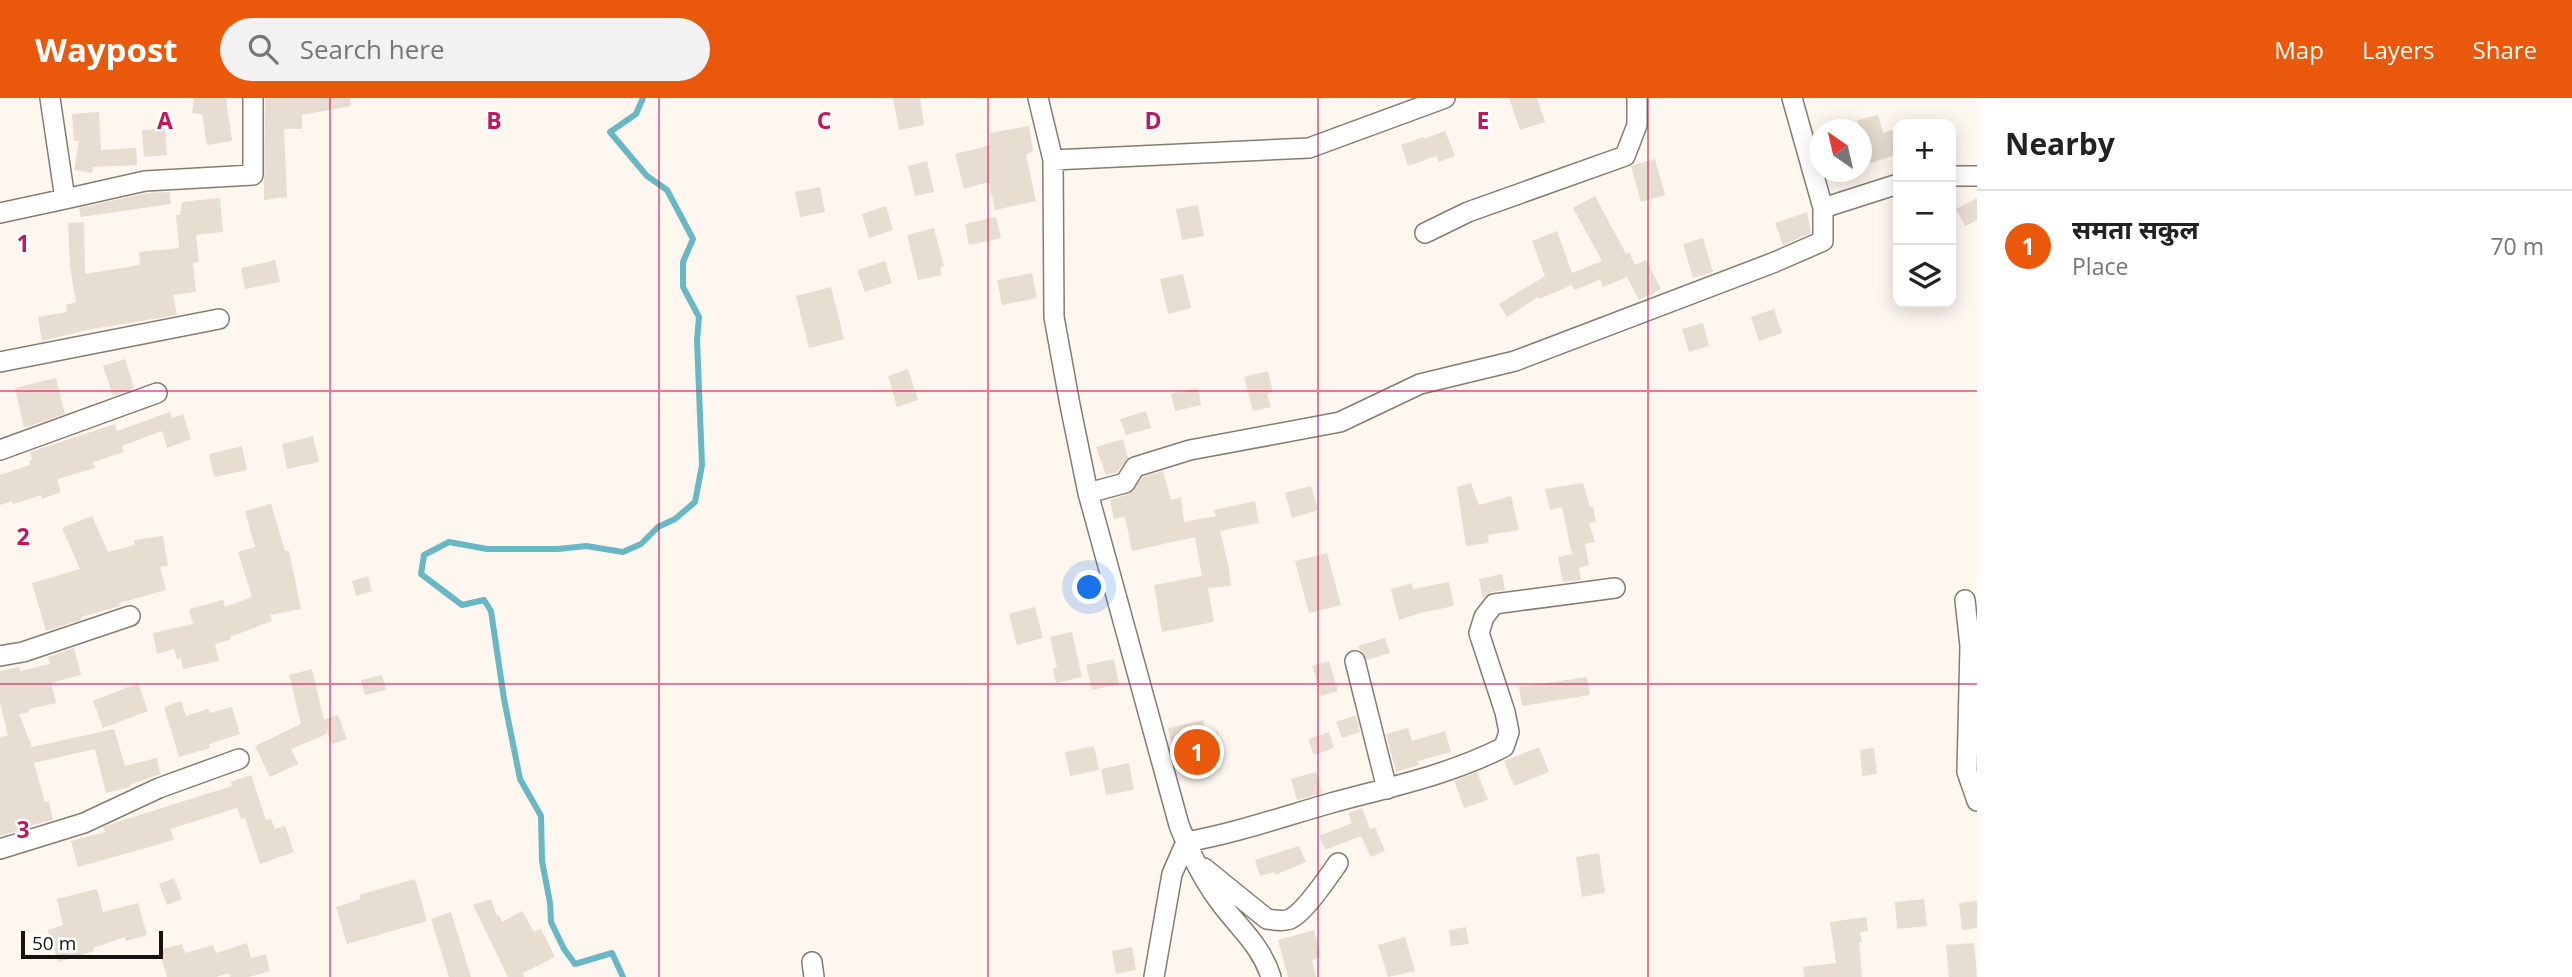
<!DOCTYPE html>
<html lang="en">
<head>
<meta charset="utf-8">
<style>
  :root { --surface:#fff; --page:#f2f2f2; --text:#222; --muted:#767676; --line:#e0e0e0; --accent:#ea580c }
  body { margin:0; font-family:"Open Sans","Noto Sans Devanagari",sans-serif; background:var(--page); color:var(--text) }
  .controls { position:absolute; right:21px; top:21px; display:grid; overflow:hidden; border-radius:14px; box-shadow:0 4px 18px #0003 }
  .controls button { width:63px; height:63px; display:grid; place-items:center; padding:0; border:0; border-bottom:2px solid var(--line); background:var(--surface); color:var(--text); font:35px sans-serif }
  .compass { position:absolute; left:1809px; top:21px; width:63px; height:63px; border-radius:50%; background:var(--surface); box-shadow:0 4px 18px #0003; rotate:326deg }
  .scale { position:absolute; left:21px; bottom:18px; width:142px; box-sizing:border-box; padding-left:7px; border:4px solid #171410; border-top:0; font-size:19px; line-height:24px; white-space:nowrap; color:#171410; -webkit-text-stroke:5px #fff; paint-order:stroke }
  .you { position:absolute; left:1090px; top:490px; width:24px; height:24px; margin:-18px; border:5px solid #fff; border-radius:50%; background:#1a73e8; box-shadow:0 0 0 10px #1a73e833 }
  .badge { display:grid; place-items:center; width:46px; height:46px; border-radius:50%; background:var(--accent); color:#fff; font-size:23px; font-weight:700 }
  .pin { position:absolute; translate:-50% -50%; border:4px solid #fff; box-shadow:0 2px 7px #0006 }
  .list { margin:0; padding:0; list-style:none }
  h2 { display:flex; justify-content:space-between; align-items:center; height:91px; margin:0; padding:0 28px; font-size:30px }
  h2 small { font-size:23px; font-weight:400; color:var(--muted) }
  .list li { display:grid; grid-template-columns:46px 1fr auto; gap:21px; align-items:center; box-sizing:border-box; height:112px; padding:0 28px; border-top:2px solid var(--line) }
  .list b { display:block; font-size:26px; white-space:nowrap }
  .list p { margin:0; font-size:23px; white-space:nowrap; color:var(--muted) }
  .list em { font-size:23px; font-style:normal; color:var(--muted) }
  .icon { flex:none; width:38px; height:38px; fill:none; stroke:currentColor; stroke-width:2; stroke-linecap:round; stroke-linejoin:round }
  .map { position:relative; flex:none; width:1977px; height:879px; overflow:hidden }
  header { display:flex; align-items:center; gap:42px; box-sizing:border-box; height:98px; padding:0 35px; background:var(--accent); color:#fff }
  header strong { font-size:33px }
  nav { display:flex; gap:38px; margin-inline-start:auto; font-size:24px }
  .search { width:490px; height:63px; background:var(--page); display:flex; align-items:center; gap:18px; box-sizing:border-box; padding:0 24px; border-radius:38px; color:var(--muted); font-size:26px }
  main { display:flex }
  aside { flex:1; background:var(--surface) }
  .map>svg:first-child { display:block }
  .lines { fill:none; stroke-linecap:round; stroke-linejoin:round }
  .stream { stroke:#67b7c4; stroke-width:6 }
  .building { fill:#e7ddd0 }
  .minor-casing { stroke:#857c71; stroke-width:22 }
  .minor { stroke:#fff; stroke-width:19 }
  .grid { fill:none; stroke:#c2185b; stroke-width:2; stroke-opacity:0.55 }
  .grid-label { font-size:23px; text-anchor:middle; font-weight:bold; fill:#c2185b; stroke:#fff; stroke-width:5; stroke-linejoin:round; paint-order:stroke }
</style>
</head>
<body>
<header>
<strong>Waypost</strong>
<div class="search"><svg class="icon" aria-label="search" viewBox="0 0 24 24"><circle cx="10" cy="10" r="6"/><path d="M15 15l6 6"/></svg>Search here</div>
<nav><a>Map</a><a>Layers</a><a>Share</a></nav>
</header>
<main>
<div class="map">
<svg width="1977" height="879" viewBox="0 0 1977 879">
  <rect width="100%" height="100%" fill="#fef7f0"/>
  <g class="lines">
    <!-- stream -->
    <path class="stream" d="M623,879L612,855L575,866L564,851L551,824L550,805L542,763L541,718L520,681L504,601L491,513L484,502L462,507L421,476L424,457L449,444L487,451H558L586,448L623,454L641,446L658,429L675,421L695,404L702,367L697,242L699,219L683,189V164L693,141L667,92L647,78L610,34L636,16L643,0"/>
  </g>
  <!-- building -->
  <path class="building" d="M194,0H226L232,43L207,47L202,16L192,15Z
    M265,0H350L351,8L302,17V31H284L287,99L264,102Z
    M893,0H920L924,27L899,32Z
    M1509,0H1537L1545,24L1520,32Z
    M99,14L101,52L136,50L137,67L93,69L92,75L74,72L79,43H74L72,16Z
    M1878,17L1883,35L1898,30V56L1861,68V32L1857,22Z
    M1029,28L1033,53L1026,57L1036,103L995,112L989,84L964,91L955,56L991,47L989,35Z
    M165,30L167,57L144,59L142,32Z
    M1445,33L1455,58L1439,64L1436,58L1408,68L1401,47L1423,39L1424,41Z
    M1655,61L1665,97L1641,104L1631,68Z
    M927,63L934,94L915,98L908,68Z
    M820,89L825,114L800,119L795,94Z
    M170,94L171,106L81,119L79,110L147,95Z
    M1595,98L1626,156L1629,154L1635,167L1646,162L1661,191L1639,202L1627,179L1603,189L1600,182L1574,192L1572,187L1539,201L1538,199L1507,219L1499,206L1545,178L1532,143L1557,133L1572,175L1602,163L1573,110Z
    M220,100L223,134L196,137L199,164L193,165L196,194L173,197L177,217L87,232L42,243L38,219L67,214L66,207L76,204L70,168L68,125L84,124L85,176L140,167L139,154L179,150L176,117H180L182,104Z
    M1977,100V122L1965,128L1956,111Z
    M1198,107L1204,138L1182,142L1176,111Z
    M886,108L893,132L869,140L862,116Z
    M1807,114L1811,135L1783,147L1775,125Z
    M996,119L1001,140L969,147L965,126Z
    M934,130L944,168L940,169L942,177L918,182L907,137Z
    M1703,140L1713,174L1693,180L1683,146Z
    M275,162L280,184L245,191L241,170Z
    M885,163L892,185L865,194L857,172Z
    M1032,175L1037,200L1002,207L997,182Z
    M1183,176L1191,210L1168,216L1160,181Z
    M831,189L844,241L809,250L796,198Z
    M1774,211L1782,235L1759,243L1751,219Z
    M1703,225L1709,248L1689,254L1682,231Z
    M125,261L134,290L113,298L103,268Z
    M908,271L918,302L897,309L888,278Z
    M1268,273L1273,294L1267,296L1271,309L1253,313L1244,279Z
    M56,280L65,316L24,330L15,290Z
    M1198,290L1201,307L1175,313L1171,296Z
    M1146,313L1151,330L1126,337L1120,321Z
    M170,314L172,320L183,316L191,341L167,350L162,333L122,348L124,354L93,364L95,370L57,381L61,394L42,401L41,397L13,406L12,403L0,407V377L30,367L29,363L32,362L30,354L115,326L117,333Z
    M313,338L319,364L287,371L282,346Z
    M1123,341L1128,360L1117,374L1106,377L1096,349Z
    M242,348L247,372L214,379L209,356Z
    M1163,373L1171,402L1181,399L1184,424L1216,418L1214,412L1255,403L1259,425L1220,433L1229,470L1231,488L1208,490L1214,524L1162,534L1154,487L1202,478L1195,439L1132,453L1125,419L1114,421L1110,402L1129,396L1143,379Z
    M1471,385L1479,407L1511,398L1519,432L1488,437L1489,445L1466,448L1457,389Z
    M1583,385L1590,409L1593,408L1596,424L1589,425L1595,444L1585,446L1589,467L1579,470L1581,482L1563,484L1558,459L1572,456L1562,409L1550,412L1545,391Z
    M1311,388L1318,412L1292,420L1285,395Z
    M271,406L285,453H289L301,511L270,517L272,523L230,539V542L215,546L219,563L183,571L181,560L177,561L174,551L157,556L153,535L193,526L189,511L223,502L225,509L252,499L238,454L255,449L245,413Z
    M92,418L108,454L135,447L134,442L163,438L168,468L160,469L166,492L119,505L120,508L81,519V522L46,533L32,485L80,471L62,430Z
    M1327,455L1341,507L1309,515L1295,463Z
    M1502,476L1505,492L1491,494L1483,500L1479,481Z
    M368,478L372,493L356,498L352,483Z
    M1449,484L1454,508L1420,515L1399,522L1391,491L1412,485L1413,491Z
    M1035,509L1043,540L1017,547L1009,516Z
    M1072,534L1082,579L1056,585L1053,570H1057L1050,539Z
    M1385,540L1390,555L1367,562L1364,555L1359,551L1358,548Z
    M74,550L81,577L51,585L56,605L29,611V614L19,616L32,649L114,631L125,668L157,660L160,676L130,687V689L106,695L95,651L34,665L45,704L49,703L53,722L20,730V732L0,738V639L8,638L0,605V573L19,569L20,573L50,566L48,559Z
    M1114,561L1119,586L1092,592L1086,567Z
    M1329,563L1338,593L1321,598L1312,568Z
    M312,571L324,622L338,617L347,641L332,646L325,628L327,636L291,651L298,666L270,679L255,648L301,626L289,577Z
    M382,577L386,592L365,597L361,582Z
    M1587,579L1590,597L1522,608L1519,589Z
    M138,585L148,613L103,630L93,603Z
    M181,603L186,618L208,611L210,615L232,609L240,636L209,646L210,650L179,659L164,609Z
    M1356,617L1360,634L1342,640L1336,624Z
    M1203,622L1206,636L1218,633L1223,659L1185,667L1183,658L1174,660L1168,630Z
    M1408,630L1412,643L1445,633L1451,654L1418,663L1419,667L1396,674L1386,636Z
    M1329,634L1334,650L1314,657L1308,641Z
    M1094,648L1099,672L1070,678L1065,654Z
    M1539,649L1549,674L1514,688L1504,663Z
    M1874,650L1877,676L1862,678L1860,652Z
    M1129,665L1134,692L1106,697L1101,671Z
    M1316,674L1322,695L1297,702L1291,681Z
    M1477,674L1488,702L1464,710L1454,683Z
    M251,677L266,722L271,721L275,731L285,728L294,754L260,766L245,720L241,721L237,710L170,731L174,742L78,769L71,743L105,734L103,729L114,725L232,688L231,684Z
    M1362,710L1370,731L1375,729L1385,753L1371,759L1361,738L1325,752L1319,738L1352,725L1348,715Z
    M1299,748L1306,764L1275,777L1274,774L1260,778L1255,762Z
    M1599,755L1605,795L1582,799L1576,759Z
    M174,780L182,801L167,807L159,786Z
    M415,781L427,823L347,846L336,809L361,801L359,797Z
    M97,791L103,814L138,805L147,837L126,843L125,839L93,850L94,853L58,864L48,832L63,827L57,801Z
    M491,801L497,818L499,817L502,824L522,813L534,834L541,831L555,859L523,875L524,879H508L473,807Z
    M1924,801L1927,828L1897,831L1895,804Z
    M1977,803V830L1962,832L1959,805Z
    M451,814L471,879H449L431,821Z
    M1866,819L1868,833L1860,834L1862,844H1859L1862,879H1804L1803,869L1836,865L1830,824Z
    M1466,829L1469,846L1451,848L1449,832Z
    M1314,832L1321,859L1312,862L1316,879H1288L1278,842Z
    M1405,839L1415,873L1388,879L1378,847Z
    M247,845L251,860L266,856L270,873L249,879H230L229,875L216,879H167L159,852L182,846L185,855L213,847L216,855Z
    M1974,845L1977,879H1949L1946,847Z
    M1132,849L1136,872L1116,876L1112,853Z"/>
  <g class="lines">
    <defs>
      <path id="minor" d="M1038,0L1053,62L1054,219L1070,307L1088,395L1179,727C1189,753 1203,781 1219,803C1238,829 1261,847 1271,879
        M1792,0L1823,110
        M1053,62L1309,50L1445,0
        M1951,78H1977
        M65,101L145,83L253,77V0
        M0,115L65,101L50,0
        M1425,135L1468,114L1625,58L1637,27V0
        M0,264L219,221
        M0,352L157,295
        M1088,395L1125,385L1135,369L1190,352L1340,324L1420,286L1515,263L1775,164L1823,143V110L1898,86
        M1965,502L1970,548L1967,674L1977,703
        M0,558L23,554L130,518
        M1355,563L1387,691
        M0,751L84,725L159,690L239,661
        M1204,770L1267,821C1274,822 1283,824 1290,821C1305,814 1328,779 1338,765
        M812,864L814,879
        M1154,879L1172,776L1186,744C1236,735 1282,719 1331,705C1390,689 1449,677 1504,649L1509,634L1505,614L1479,535L1484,519L1494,506L1615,490"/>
    </defs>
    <!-- minor casing -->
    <use href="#minor" class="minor-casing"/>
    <!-- minor -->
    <use href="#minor" class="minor"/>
  </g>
  <!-- grid -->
  <path class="grid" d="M330,0V879M659,0V879M988,0V879M1318,0V879M1648,0V879M0,293H1977M0,586H1977"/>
  <g class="grid-label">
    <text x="165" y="31">A</text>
    <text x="494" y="31">B</text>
    <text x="824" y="31">C</text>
    <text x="1153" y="31">D</text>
    <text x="1483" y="31">E</text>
    <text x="23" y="154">1</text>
    <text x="23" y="447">2</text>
    <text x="23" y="740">3</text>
  </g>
</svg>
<div class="controls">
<button>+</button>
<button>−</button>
<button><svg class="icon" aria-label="layers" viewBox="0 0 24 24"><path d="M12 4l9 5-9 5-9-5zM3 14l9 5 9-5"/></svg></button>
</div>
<svg class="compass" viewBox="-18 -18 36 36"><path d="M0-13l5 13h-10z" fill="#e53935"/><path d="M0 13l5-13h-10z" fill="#767676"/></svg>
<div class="scale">50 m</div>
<div class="you"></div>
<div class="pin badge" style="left:1197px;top:654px">1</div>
</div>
<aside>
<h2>Nearby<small></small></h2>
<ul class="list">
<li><span class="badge">1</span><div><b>समता सकुल</b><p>Place</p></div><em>70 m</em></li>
</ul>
</aside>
</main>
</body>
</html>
